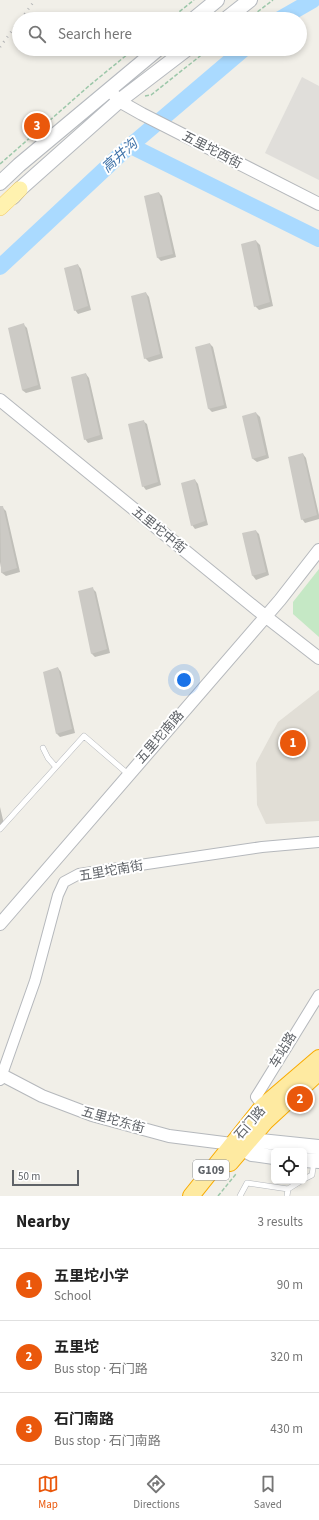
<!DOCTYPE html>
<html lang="en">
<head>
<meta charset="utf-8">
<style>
  :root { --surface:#fff; --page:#f6f6f6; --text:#222; --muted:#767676; --line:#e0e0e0; --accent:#ea580c }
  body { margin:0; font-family:"Source Sans 3","Noto Sans SC",sans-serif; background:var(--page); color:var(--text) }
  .controls { position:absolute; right:12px; bottom:12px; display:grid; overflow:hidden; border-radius:6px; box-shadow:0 2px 6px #0003 }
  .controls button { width:36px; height:36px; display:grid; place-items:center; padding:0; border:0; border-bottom:1px solid var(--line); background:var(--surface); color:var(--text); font:20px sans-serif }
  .scale { position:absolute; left:12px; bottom:10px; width:67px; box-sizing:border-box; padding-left:4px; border:2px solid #5f6368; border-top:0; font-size:11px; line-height:14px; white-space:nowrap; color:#5f6368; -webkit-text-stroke:3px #fff; paint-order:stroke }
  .you { position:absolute; left:184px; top:680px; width:14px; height:14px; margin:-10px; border:3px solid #fff; border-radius:50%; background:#1a73e8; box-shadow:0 0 0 6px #1a73e833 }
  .badge { display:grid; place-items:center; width:26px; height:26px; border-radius:50%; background:var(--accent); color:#fff; font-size:13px; font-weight:700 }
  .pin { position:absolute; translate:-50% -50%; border:2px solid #fff; box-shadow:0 1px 4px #0006 }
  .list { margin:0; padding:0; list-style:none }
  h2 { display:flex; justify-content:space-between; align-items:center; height:52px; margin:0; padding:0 16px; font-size:17px }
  h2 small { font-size:13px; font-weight:400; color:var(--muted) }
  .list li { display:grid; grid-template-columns:26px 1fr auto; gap:12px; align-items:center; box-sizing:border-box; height:72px; padding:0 16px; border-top:1px solid var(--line) }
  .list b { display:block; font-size:15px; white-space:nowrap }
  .list p { margin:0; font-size:13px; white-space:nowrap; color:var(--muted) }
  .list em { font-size:13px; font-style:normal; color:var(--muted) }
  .icon { flex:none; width:22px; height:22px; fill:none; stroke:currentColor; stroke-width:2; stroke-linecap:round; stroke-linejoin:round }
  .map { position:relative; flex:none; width:319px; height:1196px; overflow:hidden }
  .search { position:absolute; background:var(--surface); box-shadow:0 2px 6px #0003; left:12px; right:12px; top:12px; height:44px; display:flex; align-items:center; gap:10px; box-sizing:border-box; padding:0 14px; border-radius:22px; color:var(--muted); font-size:15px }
  .sheet { height:268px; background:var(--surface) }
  nav { display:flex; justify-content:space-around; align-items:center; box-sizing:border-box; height:56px; border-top:1px solid var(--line); background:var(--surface); font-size:11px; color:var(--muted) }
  nav a { display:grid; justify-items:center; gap:2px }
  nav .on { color:var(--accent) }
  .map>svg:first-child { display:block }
  .industrial { fill:#e0deda }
  .education { fill:#e1ded6 }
  .green { fill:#c5e8c5 }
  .shadow { fill:#0003 }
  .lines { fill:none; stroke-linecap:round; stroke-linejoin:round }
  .river { stroke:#aadaff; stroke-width:16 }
  .building { fill:#cccac5 }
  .service-casing { stroke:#b5b8bc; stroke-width:6 }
  .minor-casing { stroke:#b5b8bc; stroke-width:12 }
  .tertiary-casing { stroke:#b5b8bc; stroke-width:14 }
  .secondary-casing { stroke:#b6babf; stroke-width:16 }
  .primary-casing { stroke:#f2c960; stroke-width:16 }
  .trunk-casing { stroke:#f9ab00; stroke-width:18 }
  .path { stroke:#9cc7a9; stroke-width:1.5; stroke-dasharray:4 2; stroke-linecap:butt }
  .service { stroke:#fff; stroke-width:5 }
  .minor { stroke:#fff; stroke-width:10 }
  .tertiary { stroke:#fff; stroke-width:12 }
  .secondary { stroke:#fff; stroke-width:14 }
  .primary { stroke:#fff2af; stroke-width:15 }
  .trunk { stroke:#feeaa1; stroke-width:16 }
  .rail { stroke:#b6b7b8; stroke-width:2.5; stroke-dasharray:1 5; stroke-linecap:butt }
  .labels { text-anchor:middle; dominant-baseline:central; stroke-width:4; stroke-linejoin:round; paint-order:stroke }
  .shield { fill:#fff; stroke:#8f9295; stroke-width:1 }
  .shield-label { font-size:12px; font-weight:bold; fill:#5f6368 }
  .street-label { font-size:13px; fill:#5f6368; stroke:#fff }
  .water-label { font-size:14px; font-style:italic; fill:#4174aa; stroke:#fff }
</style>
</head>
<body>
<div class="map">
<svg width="319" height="1196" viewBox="0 0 319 1196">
  <rect width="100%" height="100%" fill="#f1efe8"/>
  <!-- industrial -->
  <path class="industrial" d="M302,77L319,86V180L265,153Z"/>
  <!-- education -->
  <path class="education" d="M319,690V821L266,824L257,805L256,763L278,722Z"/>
  <!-- green -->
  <path class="green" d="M319,569V637L293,614V602Z"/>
  <!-- shadow -->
  <path class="shadow" d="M159,193L162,196L176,257L161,261L158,258L145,197Z
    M256,241L260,245L273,306L259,310L255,306Z
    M78,265L81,269L91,310L78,314L75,310Z
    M146,293L149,297L163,358L149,362L145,358Z
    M23,324L27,328L41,389L26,393L22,390Z
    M210,344L213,347L227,408L212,412L209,409L196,348Z
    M86,374L89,378L103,439L88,443L85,439Z
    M256,413L260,417L269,458L257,462L253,459Z
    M143,421L147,424L161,485L146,490L143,486Z
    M303,454L306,458L319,515V519L305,523L302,519Z
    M195,480L198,484L208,525L195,529L192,525Z
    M0,508H3L6,511L20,572L6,576L2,573L0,562Z
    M256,531L259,534L269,575L256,580L253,576L243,534Z
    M92,588L96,592L110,653L95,657L92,654Z
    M58,668L61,672L75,733L60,737L57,734Z
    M0,807L4,824L0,825Z"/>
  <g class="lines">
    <!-- river -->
    <path class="river" d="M280,19L313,0
      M131,146L319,239
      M0,267L123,152L244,49"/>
  </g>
  <!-- building -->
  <path class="building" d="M159,192L173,254L157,258L144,196Z
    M256,240L270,302L254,307L241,244Z
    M78,264L88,306L74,311L64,268Z
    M146,292L160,354L144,359L131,296Z
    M24,323L38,385L22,390L8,328Z
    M210,343L224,405L208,409L195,347Z
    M86,373L100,435L84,440L71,377Z
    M256,412L266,455L252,459L242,416Z
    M144,420L158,482L142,487L128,424Z
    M303,453L317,515L301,520L288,457Z
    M195,479L205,521L191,526L181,483Z
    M0,506H3L17,568L1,573Z
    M256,530L266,572L252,576L242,533Z
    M93,587L107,649L91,654L78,591Z
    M58,667L72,729L56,734L43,672Z"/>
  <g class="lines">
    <defs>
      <path id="service" d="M43,748L48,758L56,767
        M0,829L84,736L128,774
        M304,1179L312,1175L314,1161
        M240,1196L247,1183L288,1189
        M287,1196L288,1189L301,1181"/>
      <path id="minor" d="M0,1080L35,981L58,895L64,882L79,874L262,847L319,842
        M263,1106L256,1097L319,995"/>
      <path id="tertiary" d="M110,90L119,101L142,114L319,204
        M0,400L265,616L319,658
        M0,924L280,600L319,550
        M0,1074L42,1096L92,1115L169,1136L232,1144"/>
      <path id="secondary" d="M194,19L217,0
        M226,19L250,0
        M0,183L19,165L158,49
        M13,197L20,189L119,101L187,49
        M240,1142L250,1140L319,1147
        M232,1144L252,1154L274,1157
        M304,1160L319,1161"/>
      <path id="primary" d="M0,208L20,189"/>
      <path id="trunk" d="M230,1163L265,1122L318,1073
        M191,1196L263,1106L319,1058"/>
    </defs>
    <!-- service casing -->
    <use href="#service" class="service-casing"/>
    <!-- minor casing -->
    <use href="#minor" class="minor-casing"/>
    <!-- tertiary casing -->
    <use href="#tertiary" class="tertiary-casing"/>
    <!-- secondary casing -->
    <use href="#secondary" class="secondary-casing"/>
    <!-- primary casing -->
    <use href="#primary" class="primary-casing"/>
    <!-- trunk casing -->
    <use href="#trunk" class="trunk-casing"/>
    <!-- path -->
    <path class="path" d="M170,19L194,0
      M248,19L273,0
      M145,96L151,95L209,49
      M0,164L90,85L134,49
      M218,1196L236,1174"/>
    <!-- service -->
    <use href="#service" class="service"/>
    <!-- minor -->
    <use href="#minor" class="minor"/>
    <!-- tertiary -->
    <use href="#tertiary" class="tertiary"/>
    <!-- secondary -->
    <use href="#secondary" class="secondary"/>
    <!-- primary -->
    <use href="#primary" class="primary"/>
    <!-- trunk -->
    <use href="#trunk" class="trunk"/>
    <!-- rail -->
    <path class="rail" d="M21,19L35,0
      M0,47L19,21"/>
  </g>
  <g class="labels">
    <!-- shield labels -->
    <rect class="shield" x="193" y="1160" width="36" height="20" rx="3"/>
    <g class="shield-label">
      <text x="211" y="1170">G109</text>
    </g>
    <!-- street labels -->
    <g class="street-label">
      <text transform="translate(212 150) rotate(27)">五里坨西街</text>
      <text transform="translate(159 530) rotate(39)">五里坨中街</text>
      <text transform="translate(160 737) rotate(-49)">五里坨南路</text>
      <text transform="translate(111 871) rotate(-10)">五里坨南街</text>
      <text transform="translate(283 1050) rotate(-59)">车站路</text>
      <text transform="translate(113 1120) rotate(16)">五里坨东街</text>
      <text transform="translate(250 1123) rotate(-49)">石门路</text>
    </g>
    <!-- water labels -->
    <g class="water-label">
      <text transform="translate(120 156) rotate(-42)">高井沟</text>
    </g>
  </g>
</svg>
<div class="controls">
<button><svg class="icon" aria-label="locate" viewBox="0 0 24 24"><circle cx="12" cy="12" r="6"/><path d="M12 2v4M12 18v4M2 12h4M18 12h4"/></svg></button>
</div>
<div class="scale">50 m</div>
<div class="you"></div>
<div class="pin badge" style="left:293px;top:743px">1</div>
<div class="pin badge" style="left:300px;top:1099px">2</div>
<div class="pin badge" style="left:37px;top:126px">3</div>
<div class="search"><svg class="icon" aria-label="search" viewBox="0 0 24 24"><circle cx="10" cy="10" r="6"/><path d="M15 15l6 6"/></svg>Search here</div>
</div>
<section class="sheet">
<h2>Nearby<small>3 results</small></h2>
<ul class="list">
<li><span class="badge">1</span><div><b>五里坨小学</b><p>School</p></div><em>90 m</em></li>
<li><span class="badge">2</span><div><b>五里坨</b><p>Bus stop · 石门路</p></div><em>320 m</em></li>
<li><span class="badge">3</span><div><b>石门南路</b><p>Bus stop · 石门南路</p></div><em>430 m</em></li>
</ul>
</section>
<nav>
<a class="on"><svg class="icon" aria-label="map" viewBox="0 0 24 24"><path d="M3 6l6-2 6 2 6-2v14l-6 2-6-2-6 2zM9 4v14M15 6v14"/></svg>Map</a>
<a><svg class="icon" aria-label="directions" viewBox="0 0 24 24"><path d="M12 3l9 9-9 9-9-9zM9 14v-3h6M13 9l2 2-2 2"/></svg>Directions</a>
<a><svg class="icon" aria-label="saved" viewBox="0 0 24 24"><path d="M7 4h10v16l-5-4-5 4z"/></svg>Saved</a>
</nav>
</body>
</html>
